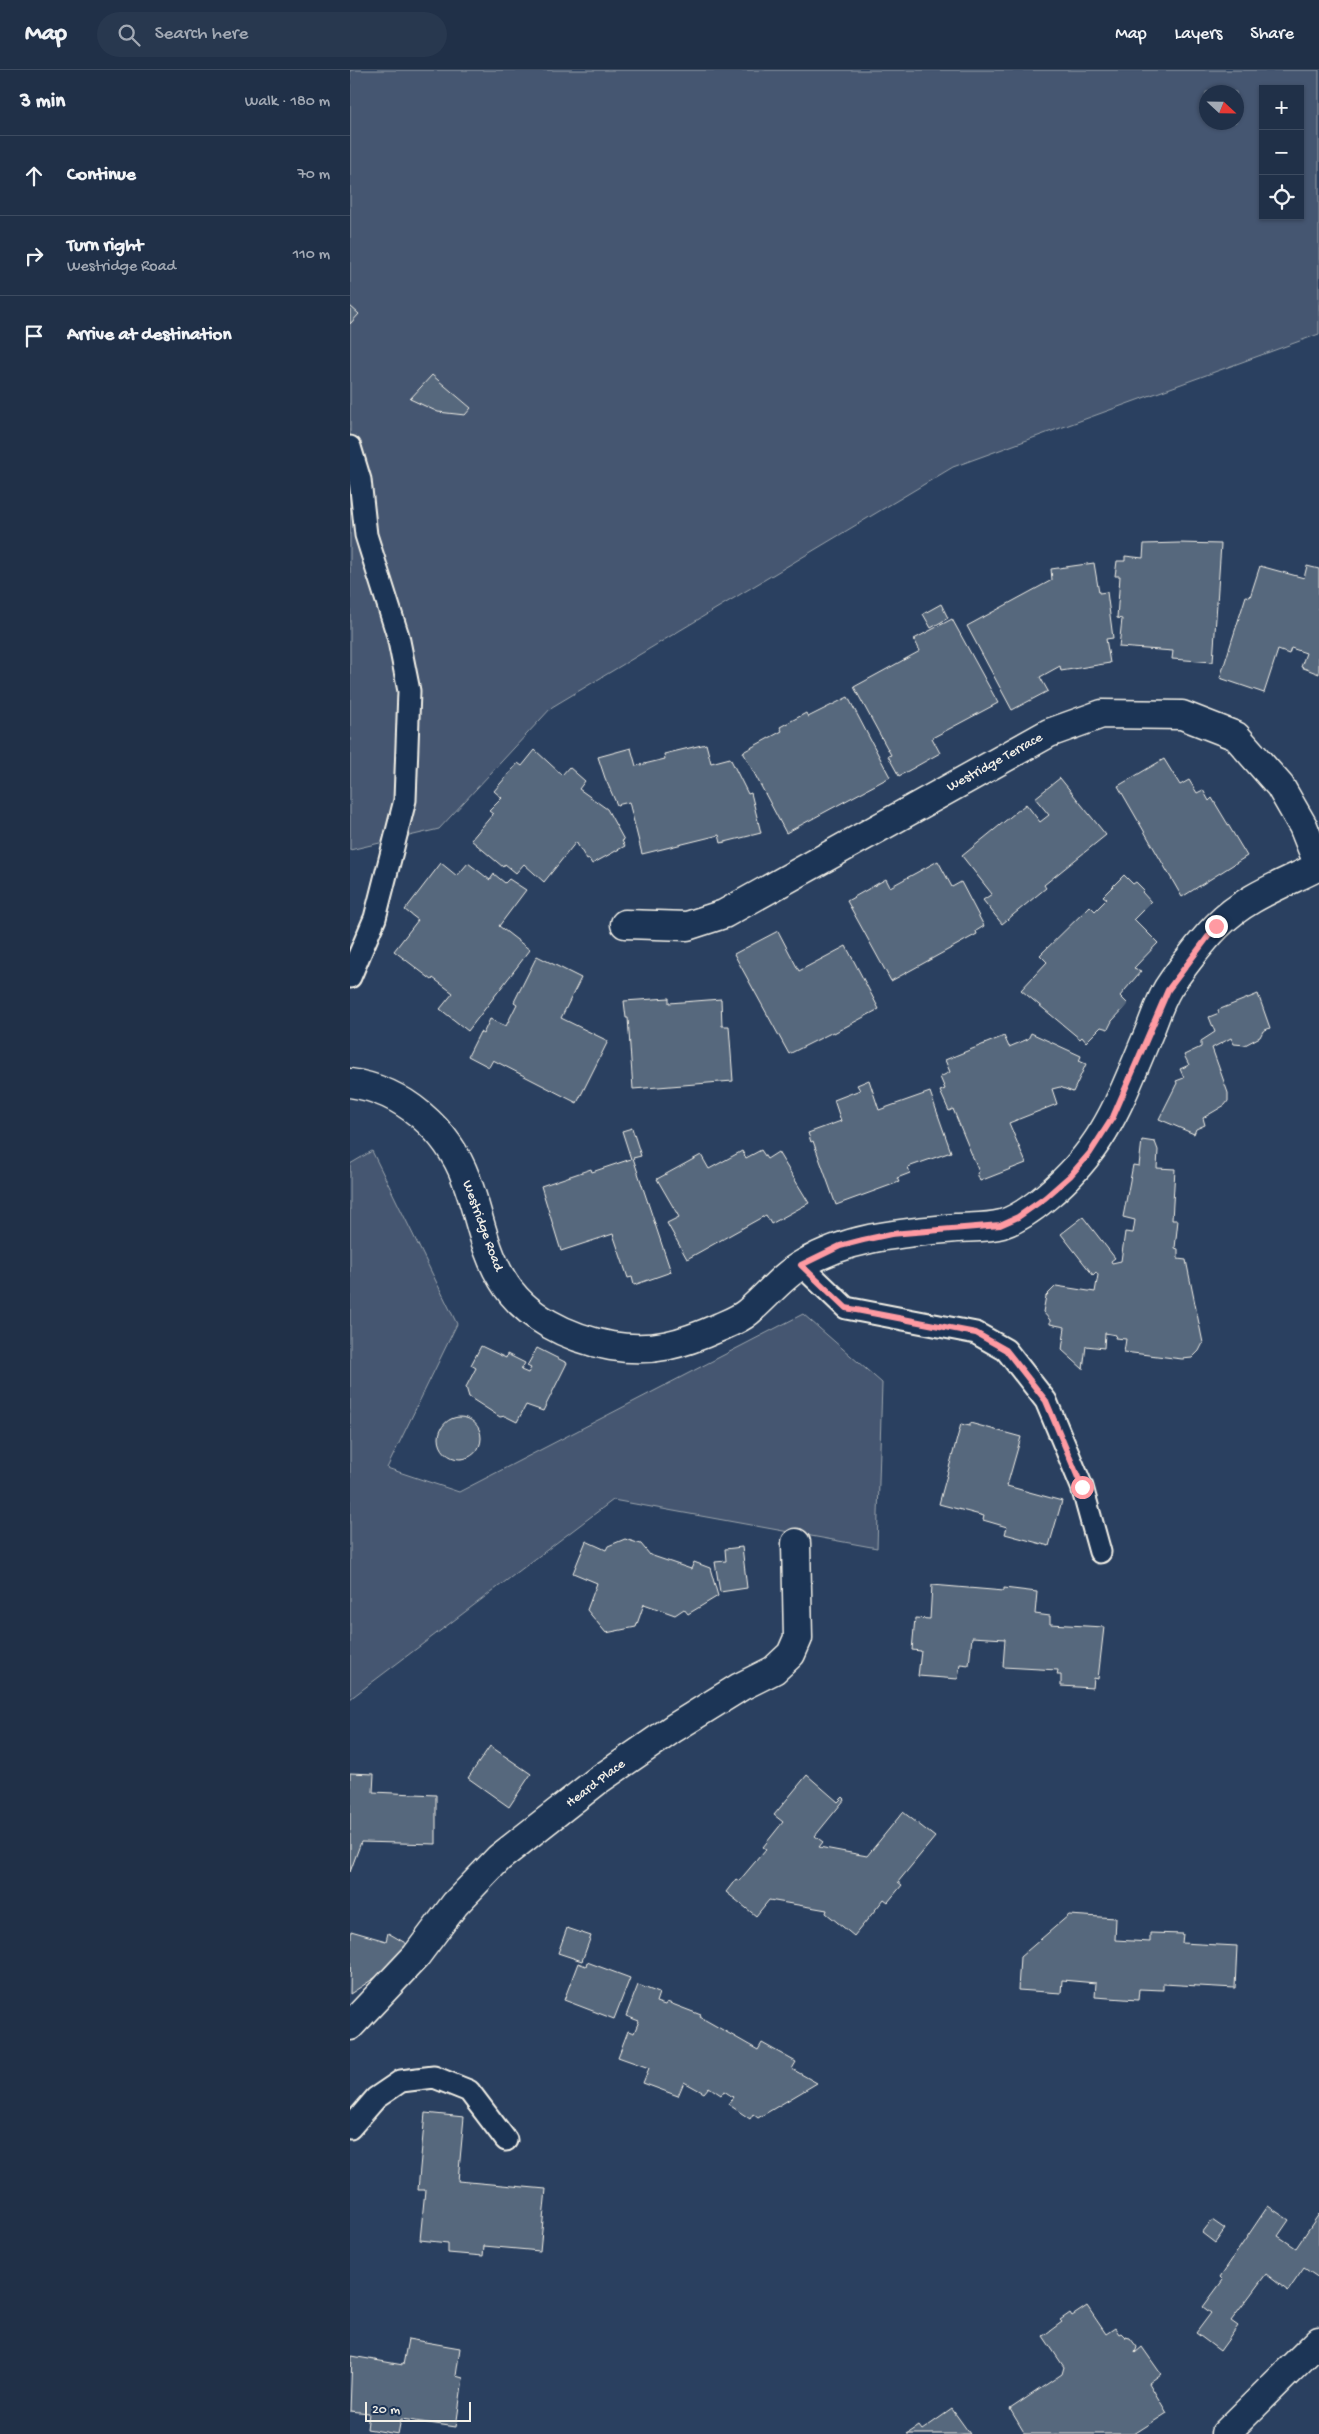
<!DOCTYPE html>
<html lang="en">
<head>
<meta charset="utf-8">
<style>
  :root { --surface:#203048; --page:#28384f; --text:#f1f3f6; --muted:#a2a9b4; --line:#3d4b60 }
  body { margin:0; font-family:"Gochi Hand",sans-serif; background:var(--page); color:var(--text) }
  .controls { position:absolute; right:15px; top:15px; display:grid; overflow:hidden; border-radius:0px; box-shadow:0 1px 4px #0004 }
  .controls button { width:45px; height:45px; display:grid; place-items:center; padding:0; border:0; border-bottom:1px solid var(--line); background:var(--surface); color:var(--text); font:25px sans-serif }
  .compass { position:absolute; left:849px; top:15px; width:45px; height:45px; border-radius:50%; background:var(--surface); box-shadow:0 1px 4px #0004; rotate:112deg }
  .scale { position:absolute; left:15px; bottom:12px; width:106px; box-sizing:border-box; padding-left:5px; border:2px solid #f4f1e8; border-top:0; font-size:14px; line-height:18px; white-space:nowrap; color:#f4f1e8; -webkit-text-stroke:4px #1d3557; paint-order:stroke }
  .stop { position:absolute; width:15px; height:15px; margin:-11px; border:4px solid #ff9aa2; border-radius:50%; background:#fff }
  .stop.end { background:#ff9aa2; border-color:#fff; box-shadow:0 1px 5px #0008 }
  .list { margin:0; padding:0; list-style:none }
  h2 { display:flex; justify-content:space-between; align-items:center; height:65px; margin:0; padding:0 20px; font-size:21px }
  h2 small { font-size:16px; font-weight:400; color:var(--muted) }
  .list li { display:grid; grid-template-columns:32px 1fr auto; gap:15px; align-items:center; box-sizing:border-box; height:80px; padding:0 20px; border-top:1px solid var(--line) }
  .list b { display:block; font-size:19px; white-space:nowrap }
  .list p { margin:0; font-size:16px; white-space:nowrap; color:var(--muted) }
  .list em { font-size:16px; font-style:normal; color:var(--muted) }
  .icon { flex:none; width:28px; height:28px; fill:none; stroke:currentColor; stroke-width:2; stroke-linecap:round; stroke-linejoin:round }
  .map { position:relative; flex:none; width:969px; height:2364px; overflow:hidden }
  header { display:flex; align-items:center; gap:30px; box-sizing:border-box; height:70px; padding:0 25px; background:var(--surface); border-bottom:1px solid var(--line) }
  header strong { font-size:24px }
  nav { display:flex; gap:28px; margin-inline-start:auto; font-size:18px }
  .search { width:350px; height:45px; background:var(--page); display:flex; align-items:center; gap:12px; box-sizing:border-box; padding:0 18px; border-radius:28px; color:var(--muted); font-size:19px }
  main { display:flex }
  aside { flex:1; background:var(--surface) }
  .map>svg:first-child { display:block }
  .green { fill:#445771; stroke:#9ca4ac; fill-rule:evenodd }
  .building { fill:#56677d; stroke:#f4f1e8 }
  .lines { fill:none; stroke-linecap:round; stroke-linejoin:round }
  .lane-casing { stroke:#f4f1e8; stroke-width:25 }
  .street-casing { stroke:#f4f1e8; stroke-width:31 }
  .lane { stroke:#1d3557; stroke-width:21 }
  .street { stroke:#1d3557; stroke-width:28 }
  .route { stroke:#ff9aa2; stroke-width:6 }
  .labels { text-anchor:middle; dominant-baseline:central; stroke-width:4; stroke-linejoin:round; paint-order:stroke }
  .street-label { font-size:14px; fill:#f4f1e8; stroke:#1d3557 }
</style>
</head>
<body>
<header>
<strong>Map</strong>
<div class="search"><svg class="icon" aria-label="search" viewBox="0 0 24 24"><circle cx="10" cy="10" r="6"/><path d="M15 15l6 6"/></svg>Search here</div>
<nav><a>Map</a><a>Layers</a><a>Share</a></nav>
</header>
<main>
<aside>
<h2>3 min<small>Walk · 180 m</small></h2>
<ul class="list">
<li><svg class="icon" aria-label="ahead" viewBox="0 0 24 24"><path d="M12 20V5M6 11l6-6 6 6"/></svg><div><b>Continue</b></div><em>70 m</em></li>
<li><svg class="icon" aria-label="right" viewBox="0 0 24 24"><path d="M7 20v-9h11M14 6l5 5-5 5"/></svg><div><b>Turn right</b><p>Westridge Road</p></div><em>110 m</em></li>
<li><svg class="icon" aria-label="arrive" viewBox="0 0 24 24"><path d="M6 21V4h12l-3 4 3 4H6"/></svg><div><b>Arrive at destination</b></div></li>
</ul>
</aside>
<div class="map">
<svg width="969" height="2364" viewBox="0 0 969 2364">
  <rect width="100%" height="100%" fill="#2a4060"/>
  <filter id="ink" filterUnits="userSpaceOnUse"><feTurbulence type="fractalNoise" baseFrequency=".02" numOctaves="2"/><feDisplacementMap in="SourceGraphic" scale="10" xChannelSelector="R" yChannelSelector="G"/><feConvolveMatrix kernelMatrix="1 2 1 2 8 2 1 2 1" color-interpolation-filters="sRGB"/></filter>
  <g filter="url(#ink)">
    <!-- green -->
    <path class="green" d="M0,0H969V264L603,397L202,637L89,759L0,780ZM913,19H950V146H913ZM856,22H886V52H856Z
      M22,1081L107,1254L37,1398L109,1422L453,1244L532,1313L527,1478L263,1430L0,1629V1094Z"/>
    <!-- building -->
    <path class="building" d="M0,236L9,244L0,254Z
      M82,305L121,338L115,345L88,342L60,329Z
      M829,473L871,474L863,592L822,589L823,581L769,577L772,549L767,548L770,506H765L767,491H775V486L793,488L794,474Z
      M744,493L749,523L757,522L763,568L756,569L760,593L711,601L710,596L690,607L698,621L662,640L617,556L702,510L701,499Z
      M910,496L954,508L957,496L969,499V604L951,597L956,583L941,578L939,584L928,580L914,623L870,608L896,526L900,527Z
      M591,534L598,548L581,558L573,544Z
      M602,549L648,633L582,668L590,683L549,706L538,686L541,685L504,617L570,581L564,569Z
      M498,627L540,707L436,763L393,682L432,661L430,657L456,643L458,647Z
      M356,674L361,693L380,688L398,724L401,723L411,763L371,773L369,765L292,784L279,732L267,735L255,708L248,687L281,678L286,696L315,689L314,684Z
      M185,680L212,705L219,697L235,711L229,719L257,739L274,770L272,771L275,776L242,794L239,789L237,790L226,772L194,812L174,794L166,803L155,794L153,797L121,770L143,744L139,741L152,728L144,721L168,693L172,696Z
      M814,689L830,715L839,710L847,723L853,720L859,731L862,728L897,786L832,827L768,716Z
      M710,708L756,765L694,815L696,818L652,854L633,830L642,824L612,786L676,734L690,752L699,745L685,728Z
      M588,791L602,817L611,812L634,856L626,861L627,864L541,911L497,831L536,809L540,817Z
      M91,793L107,806L118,793L140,810L144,804L155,813L159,809L176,820L149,856L180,880L118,961L90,939L103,923L83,908L82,910L44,881L68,850L55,840Z
      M774,805L783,814L786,812L794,820L792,822L801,832L784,849L808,873L784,898L791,901L770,926L778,934L762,951L758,959L751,957L736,972L732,967L730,969L671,920L697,892L690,885L740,836L745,841L757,829L753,826Z
      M428,861L449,901L496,876L529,939L484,963L483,962L439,984L384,884Z
      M187,886L231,908L211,948L258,971L227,1033L143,990L139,997L118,986L130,962L133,964L140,949L156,956L167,934L164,932Z
      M908,924L920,958L913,961L910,967L895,975L884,974L881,968L862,978L878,1023V1031L875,1035L853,1048L855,1055L846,1059L844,1064L809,1049L827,1013L826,1011L834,1008L830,999L839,995L834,985L851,977V971L865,962L859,947L869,943L868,940Z
      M319,928V933L371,929L372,956H379L383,1011L283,1019L278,948H276L274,931Z
      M681,963L731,986L729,991L736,994L723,1022L710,1017L702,1019L707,1034L659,1053L676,1093L630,1111L627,1103L629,1102L603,1039L599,1041L590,1021L595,1019L590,1007L600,1002L595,990L654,966L659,977L678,969Z
      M519,1010L529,1040L580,1022L601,1082L558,1097L560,1103L547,1108L549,1112L486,1135L463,1071L461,1072L458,1063L491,1051L484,1030L510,1020L507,1015Z
      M282,1058L291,1086L283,1088L321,1202L284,1215L282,1207L278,1208L263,1164L211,1181L191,1116L241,1099L242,1102L281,1089L272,1061Z
      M792,1070L805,1072L808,1080L807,1098L825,1099L822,1150H828L825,1178L828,1179V1189L836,1190L853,1273L849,1281L842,1288L832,1289L774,1282L776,1269L765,1268L766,1265L755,1263L754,1278L736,1276L733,1299L712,1280L715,1257L700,1254V1250L693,1242L696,1226L706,1216L745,1222L748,1205L746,1202L743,1205L711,1164L733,1147L765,1188L761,1191L762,1193L771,1191L775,1162L783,1163L785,1150L773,1147L783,1095L789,1096Z
      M411,1080L417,1089L428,1082L459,1133L421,1154L416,1145L337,1189L317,1153L329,1147L307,1109L351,1085L359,1099L392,1081L396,1088Z
      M131,1276L156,1288L157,1284L175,1293L171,1300L178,1303L181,1298L177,1296L187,1278L217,1293L193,1341L176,1335L167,1352L155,1346L150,1347L119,1327L116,1317L126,1298L121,1295Z
      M89 1368a21 21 0 1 1 42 0a21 21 0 1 1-42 0Z
      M620,1353L671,1367L657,1416L712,1431L699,1476L655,1464L657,1457L633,1450L634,1446L589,1434L611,1354L620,1356Z
      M275,1469L291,1474L300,1485L341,1499L344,1492L360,1498L368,1526L338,1544L334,1539L325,1545L294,1534L286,1557L256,1563L237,1540L247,1513L223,1503L236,1471L256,1480L258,1476Z
      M392,1477L397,1518L370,1522L365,1492L376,1491L375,1479Z
      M582,1515L654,1521V1518L687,1522L685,1544L700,1546V1554L754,1557L748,1609L744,1608L743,1618L711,1616V1605H707L708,1600L653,1597L655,1569L622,1567L619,1595L610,1594L608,1609L568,1606L571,1581L562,1580L565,1548L580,1549Z
      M140,1676L181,1704L159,1737L118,1708Z
      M0,1703L24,1704L23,1722L86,1725V1774L11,1772L0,1802Z
      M457,1705L488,1732L493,1727L495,1729L465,1766L473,1772L469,1777L517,1786L553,1742L585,1767L548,1812L552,1815L538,1832L534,1829L504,1866L476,1843L477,1840L419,1830L406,1846L376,1822L386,1809L389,1811L416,1779L413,1777L433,1752L424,1745Z
      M719,1845L766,1848L765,1870L800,1872V1863L833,1864L832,1873L887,1876L885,1918L813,1914V1920L789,1919L788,1930L745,1927L746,1913L712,1910L711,1923L668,1920L670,1887Z
      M217,1858L241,1866L232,1891L208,1883Z
      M1,1861L36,1871L38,1863L59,1875L31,1909L26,1907L0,1924Z
      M237,1892L280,1908L264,1949L214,1930L228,1893L236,1896Z
      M288,1915L309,1923L306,1932L315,1935L317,1932L351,1945L350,1947L408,1980L412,1973L446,1992L442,1999L467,2013L408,2048L403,2044L400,2049L378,2034L383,2027L374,2021L371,2025L359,2017L354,2023L334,2012L328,2026L293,2013L299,1998L268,1987L278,1961L284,1963L289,1951L276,1946Z
      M75,2043L114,2047L108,2111L196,2119L190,2181L134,2176L133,2186L98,2183V2173L70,2170L75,2120H68Z
      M918,2136L939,2150L928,2166L946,2178L969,2144V2208L954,2198L938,2221L916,2204L881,2251L888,2256L870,2281L846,2263L861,2243L853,2237L873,2210L870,2207Z
      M862,2150L875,2159L865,2173L852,2163Z
      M737,2236L756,2264L765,2258L769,2264L771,2263L775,2267L780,2268L787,2277L785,2283L792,2277L811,2304L799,2313L817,2343L784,2364H675L660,2339L712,2304L714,2297L693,2266L712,2252L710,2250L720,2243L722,2246Z
      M58,2269L110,2278L106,2306L113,2308L106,2357L51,2349L48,2364L17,2359L19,2343L0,2341L2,2286L53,2295Z
      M602,2339L620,2364H557L569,2356L572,2360Z"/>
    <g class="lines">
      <defs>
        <path id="lane" d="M0,377L10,410L16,465L48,566L59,621L55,730L25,848L0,907
          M451,1195L496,1238L626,1263L656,1280L696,1331L732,1417L750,1482
          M0,2058L26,2028L51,2011L84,2007L119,2021L156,2070"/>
        <path id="street" d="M275,854L337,856L374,844L699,663L752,644L832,645L886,666L930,716L953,756L969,796
          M0,1013C53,1020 98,1060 116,1109C129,1142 133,1178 152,1209C174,1247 218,1268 261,1276C303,1283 332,1274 370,1257C379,1253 390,1249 398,1242C416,1227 433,1205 453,1194C500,1166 553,1163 606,1158C620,1157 638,1158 652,1154C668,1149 683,1138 696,1127C754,1079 769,1033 797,967C804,951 809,933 818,918C830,900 852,871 867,856C895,827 934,814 969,796
          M0,1956L66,1886L105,1834L149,1788L247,1711L324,1658L390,1617L424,1600L441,1584L448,1568L446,1473
          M875,2364L969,2271"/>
      </defs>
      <!-- lane casing -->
      <use href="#lane" class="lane-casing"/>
      <!-- street casing -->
      <use href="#street" class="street-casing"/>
      <!-- lane -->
      <use href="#lane" class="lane"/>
      <!-- street -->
      <use href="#street" class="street"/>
    </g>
  </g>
  <g class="lines" filter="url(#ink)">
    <!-- route -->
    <path class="route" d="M732,1417L696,1331L656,1280L626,1263L496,1238L451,1195L490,1176L513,1170L541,1164L650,1155L668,1147L695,1128L720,1106L740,1083L763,1047L818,920L866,856"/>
  </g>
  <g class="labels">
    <!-- street labels -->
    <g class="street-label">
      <text transform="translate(645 693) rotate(-29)">Westridge Terrace</text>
      <text transform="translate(132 1156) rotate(70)">Westridge Road</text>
      <text transform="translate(246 1714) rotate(-37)">Heard Place</text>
    </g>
  </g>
</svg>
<div class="controls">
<button>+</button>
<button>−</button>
<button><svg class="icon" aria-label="locate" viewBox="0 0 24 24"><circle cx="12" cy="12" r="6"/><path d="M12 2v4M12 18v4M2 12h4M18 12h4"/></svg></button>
</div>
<svg class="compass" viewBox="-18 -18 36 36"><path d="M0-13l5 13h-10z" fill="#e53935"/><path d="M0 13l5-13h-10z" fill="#a2a9b4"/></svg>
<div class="scale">20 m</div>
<div class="stop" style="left:732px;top:1417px"></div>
<div class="stop end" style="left:866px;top:856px"></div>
</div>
</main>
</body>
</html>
